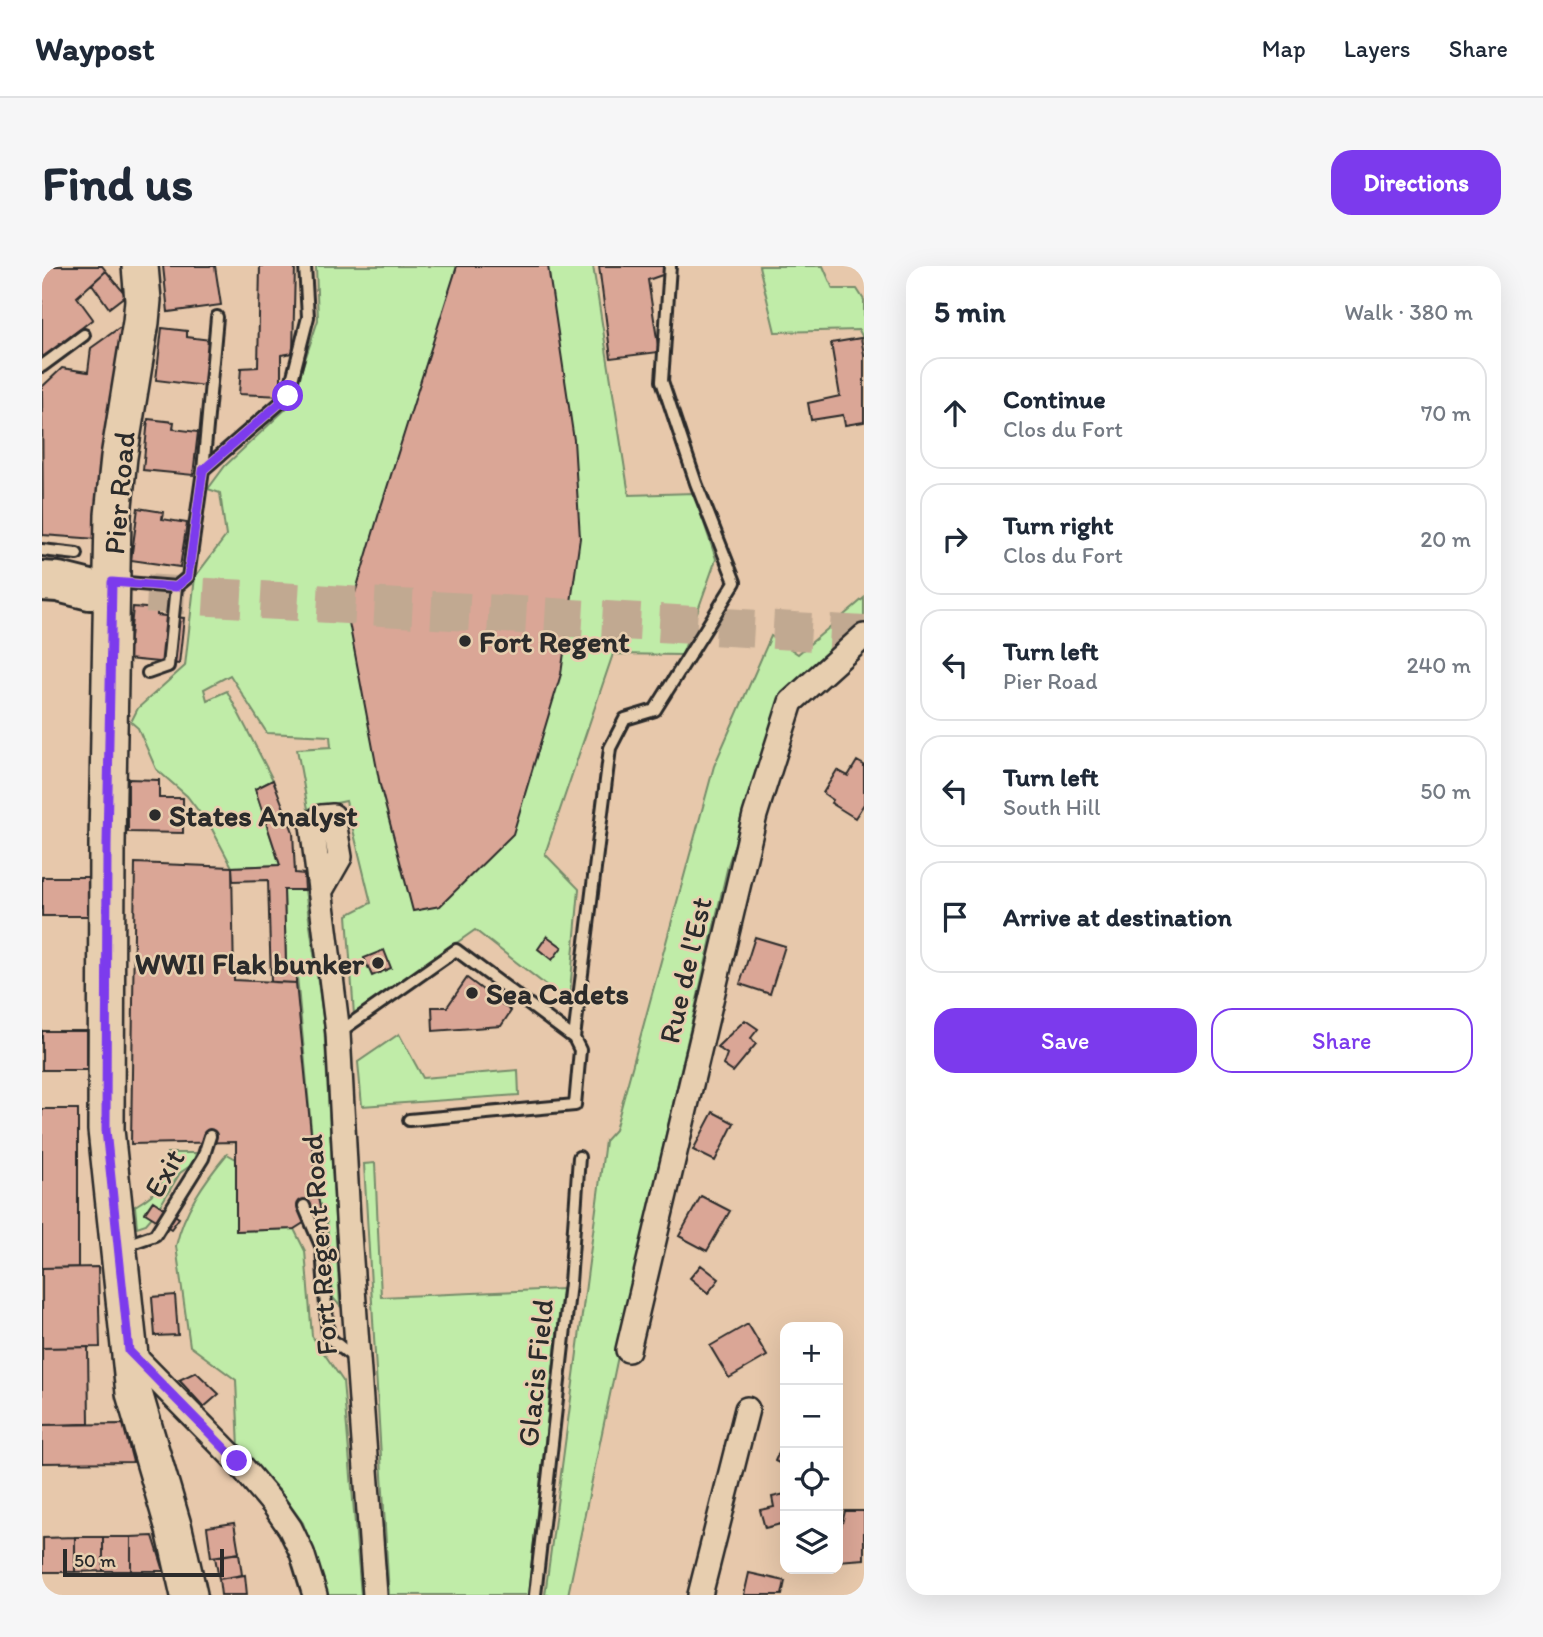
<!DOCTYPE html>
<html lang="en">
<head>
<meta charset="utf-8">
<style>
  :root { --surface:#fff; --page:#f6f6f7; --text:#1f2937; --muted:#747a83; --line:#e0e1e3; --accent:#7c3aed }
  body { margin:0; font-family:Itim,sans-serif; background:var(--page); color:var(--text) }
  .controls { position:absolute; right:21px; bottom:21px; display:grid; overflow:hidden; border-radius:14px; box-shadow:0 7px 28px #0002 }
  .controls button { width:63px; height:63px; display:grid; place-items:center; padding:0; border:0; border-bottom:2px solid var(--line); background:var(--surface); color:var(--text); font:35px sans-serif }
  .scale { position:absolute; left:21px; bottom:18px; width:161px; box-sizing:border-box; padding-left:7px; border:4px solid #2b2b2b; border-top:0; font-size:19px; line-height:24px; white-space:nowrap; color:#2b2b2b; -webkit-text-stroke:5px #e7ceaf; paint-order:stroke }
  .stop { position:absolute; width:21px; height:21px; margin:-16px; border:5px solid #7c3aed; border-radius:50%; background:#fff }
  .stop.end { background:#7c3aed; border-color:#fff; box-shadow:0 2px 7px #0008 }
  .list { margin:0; padding:0; list-style:none }
  h2 { display:flex; justify-content:space-between; align-items:center; height:91px; margin:0; padding:0 28px; font-size:30px }
  h2 small { font-size:23px; font-weight:400; color:var(--muted) }
  .list li { display:grid; grid-template-columns:46px 1fr auto; gap:21px; align-items:center; box-sizing:border-box; height:112px; margin:0 14px 14px; padding:0 14px; border:2px solid var(--line); border-radius:21px }
  .list b { display:block; font-size:26px; white-space:nowrap }
  .list p { margin:0; font-size:23px; white-space:nowrap; color:var(--muted) }
  .list em { font-size:23px; font-style:normal; color:var(--muted) }
  .actions { display:flex; gap:14px; padding:21px 28px }
  .actions a { flex:1; padding:16px 0; border:2px solid var(--accent); border-radius:21px; text-align:center; font-size:24px; color:var(--accent) }
  .actions .main { background:var(--accent); color:#fff }
  .icon { flex:none; width:38px; height:38px; fill:none; stroke:currentColor; stroke-width:2; stroke-linecap:round; stroke-linejoin:round }
  .map { position:relative; flex:none; width:822px; height:1329px; overflow:hidden; border-radius:21px }
  header { display:flex; align-items:center; gap:42px; box-sizing:border-box; height:98px; padding:0 35px; background:var(--surface); border-bottom:2px solid var(--line) }
  header strong { font-size:33px }
  nav { display:flex; gap:38px; margin-inline-start:auto; font-size:24px }
  .intro { display:flex; align-items:center; justify-content:space-between; box-sizing:border-box; height:168px; padding:0 42px }
  h1 { margin:0; font-size:49px }
  .button { padding:18px 32px; border-radius:21px; background:var(--accent); color:#fff; font-size:24px; font-weight:700 }
  main { display:flex; gap:42px; padding:0 42px }
  aside { flex:1; background:var(--surface); border-radius:21px; box-shadow:0 7px 28px #0002 }
  .map>svg:first-child { display:block }
  .green { fill:#c0eca8; stroke:#768c6a; stroke-width:2 }
  .building { fill:#daa696; stroke:#2b2b2b; stroke-width:2 }
  .lines { fill:none; stroke-linecap:round; stroke-linejoin:round }
  .highway-tunnel { stroke:#c1a991; stroke-width:38; stroke-dasharray:38 19; stroke-linecap:butt }
  .lane-casing { stroke:#2b2b2b; stroke-width:16 }
  .street-casing { stroke:#2b2b2b; stroke-width:28 }
  .primary-casing { stroke:#2b2b2b; stroke-width:40 }
  .highway-casing { stroke:#2b2b2b; stroke-width:44 }
  .lane { stroke:#e7ceaf; stroke-width:10 }
  .street { stroke:#e7ceaf; stroke-width:23 }
  .primary { stroke:#e7ceaf; stroke-width:35 }
  .highway { stroke:#e7ceaf; stroke-width:38 }
  .route { stroke:#7c3aed; stroke-width:9 }
  .poi-dot { fill:#2b2b2b; stroke:#e7ceaf; stroke-width:2.5 }
  .labels { text-anchor:middle; dominant-baseline:central; stroke-width:5; stroke-linejoin:round; paint-order:stroke }
  .street-label { font-size:30px; fill:#2b2b2b; stroke:#e7ceaf }
  .poi-label { font-size:30px; font-weight:bold; fill:#2b2b2b; stroke:#e7ceaf; text-anchor:start }
</style>
</head>
<body>
<header>
<strong>Waypost</strong>
<nav><a>Map</a><a>Layers</a><a>Share</a></nav>
</header>
<div class="intro"><h1>Find us</h1><a class="button">Directions</a></div>
<main>
<div class="map">
<svg width="822" height="1329" viewBox="0 0 822 1329">
  <rect width="100%" height="100%" fill="#e7c8ab"/>
  <filter id="ink" filterUnits="userSpaceOnUse"><feTurbulence type="fractalNoise" baseFrequency=".0143" numOctaves="2"/><feDisplacementMap in="SourceGraphic" scale="14" xChannelSelector="R" yChannelSelector="G"/><feConvolveMatrix kernelMatrix="1 2 1 2 8 2 1 2 1" color-interpolation-filters="sRGB"/></filter>
  <g filter="url(#ink)">
    <!-- green -->
    <path class="green" d="M274,0H551L587,229L652,227L674,293L640,389L571,388L503,588L537,623L527,737L433,664L312,749L305,649L329,637L304,535L266,543L255,483L289,481L288,470L225,467L188,409L162,423L165,434L185,425L231,514L213,523L238,599L190,601L170,563L145,530L114,503L96,462L89,456L96,442L143,400L153,311L184,270L178,227L166,223L183,200L248,139L276,54Z
      M717,0H781L791,23H815L822,34V74L817,64L733,66Z
      M822,332V359L742,429L686,599L606,947L526,1329H503L563,875L573,864L672,500L729,370L756,388Z
      M242,624H263L282,758L298,1040L291,1032L285,956L279,946L275,927L254,699L244,697Z
      M357,768L381,812L476,804L477,829L320,840L316,796Z
      M125,887H154L151,898L138,907L118,940L110,936L103,946L110,951L104,958L95,961L93,940C119,925 124,916 125,887Z
      M185,888L194,893V965L252,963L263,985L270,1070L301,1115L319,1329H286L261,1257L237,1224L197,1182L194,1114L148,1080L134,980C142,944 162,916 185,888Z
      M333,897L339,1031L520,1023L486,1329H347L322,898Z"/>
    <!-- building -->
    <path class="building" d="M0,0H60L64,5L35,31L51,53L0,93Z
      M121,0H173L179,39L126,46Z
      M218,0H253L251,87L239,89V130L197,128L199,102L216,101Z
      M415,0H506L532,174L538,272L519,408L471,568L398,640L371,645L338,519L306,351L337,247Z
      M557,0H622L623,8L606,14L617,86L569,92Z
      M64,5L84,29L67,42L50,18Z
      M84,61L55,273L1,269L0,121L20,102L46,106L49,82L77,62Z
      M120,62L145,65V71L169,74L163,120L114,114Z
      M819,72L822,88V156L803,159L801,149L769,154L766,137L798,130L789,77Z
      M106,153L132,156L131,163L156,166L151,209L101,204Z
      M96,242L121,246L120,253L145,257L138,301L89,294Z
      M91,341L115,343V349L142,352L137,398L86,393Z
      M815,495L822,499V538L813,552L789,537L791,534L781,527L795,504L806,510Z
      M86,513L117,514V532H141V567L86,566Z
      M231,514L251,566L253,607L262,608L263,624H242L244,697L254,698V717L229,716L226,614L191,615L190,601L238,599L213,523Z
      M93,597L190,601L192,714L254,717L275,927L279,946L252,963L194,965V876L89,878Z
      M0,611H47L46,650H0Z
      M505,670L520,681L510,694L496,683Z
      M713,671L743,680L728,728L698,718Z
      M342,684L349,702L330,710L322,692Z
      M425,712L469,745L459,760L391,765L390,741H405Z
      M703,754L716,763L709,772L714,778L691,806L681,799L685,788L675,781Z
      M0,765H45V804H0Z
      M0,843H36V1001L0,1002Z
      M671,846L692,857L673,895L651,884Z
      M659,930L688,945L665,985L637,970Z
      M111,935L137,952L129,963L103,947Z
      M659,999L677,1013L666,1027L648,1012Z
      M56,1001L58,1081L0,1082V1002Z
      M133,1029L136,1069L113,1070L110,1031Z
      M706,1058L725,1090L687,1112L668,1080Z
      M46,1081L47,1158L0,1159V1082Z
      M154,1106L177,1128L162,1141L137,1114Z
      M81,1158L91,1196L0,1197V1159Z
      M743,1173V1200L733,1195Z
      M743,1228V1257L723,1262L718,1244L732,1241L730,1231Z
      M803,1245H822V1293L796,1295V1274Z
      M192,1257L197,1287L169,1291L165,1261Z
      M111,1270L122,1305H89V1271Z
      M33,1271V1306H1V1272Z
      M33,1271H61V1305L33,1306Z
      M61,1271H89V1305H61Z
      M197,1287L200,1309L177,1313L173,1291Z
      M707,1307L743,1315L740,1329H702Z
      M203,1309L205,1329H179L177,1313Z"/>
    <g class="lines">
      <!-- highway-tunnel -->
      <path class="highway-tunnel" d="M48,324L822,369"/>
      <defs>
        <path id="lane" d="M0,100L42,69
          M161,204L246,130L266,51L263,0
          M0,284L35,288
          M73,316L134,321L146,311L161,204L175,51
          M106,407L126,400L134,321
          M296,767L414,684L532,772L568,482L583,453L613,444L693,316L654,217L620,115L628,0
          M367,854L533,839L538,784L532,772
          M262,940L280,982L286,1071L315,1094
          M81,980L113,969L161,892L168,870
          M493,1329L528,1017L537,891"/>
        <path id="street" d="M278,626L298,591L291,550L279,551L270,559L296,767L306,953L333,1329
          M586,1084L713,549L749,436L822,370
          M87,1085L195,1195L232,1239L248,1262L260,1287L273,1329
          M658,1329L705,1143"/>
        <path id="primary" d="M98,0L101,34L99,56L77,191L71,249L65,578L64,864L92,1127L132,1263L147,1329"/>
        <path id="highway" d="M0,315L16,316L48,324"/>
      </defs>
      <!-- lane casing -->
      <use href="#lane" class="lane-casing"/>
      <!-- street casing -->
      <use href="#street" class="street-casing"/>
      <!-- primary casing -->
      <use href="#primary" class="primary-casing"/>
      <!-- highway casing -->
      <use href="#highway" class="highway-casing"/>
      <!-- lane -->
      <use href="#lane" class="lane"/>
      <!-- street -->
      <use href="#street" class="street"/>
      <!-- primary -->
      <use href="#primary" class="primary"/>
      <!-- highway -->
      <use href="#highway" class="highway"/>
    </g>
  </g>
  <g class="lines" filter="url(#ink)">
    <!-- route -->
    <path class="route" d="M195,1195L87,1085L64,864L65,578L70,316L134,321L146,311L161,204L246,130"/>
  </g>
  <!-- markers -->
  <g class="poi-dot">
    <circle cx="423" cy="375" r="7"/>
    <circle cx="113" cy="549" r="7"/>
    <circle cx="336" cy="697" r="7"/>
    <circle cx="430" cy="727" r="7"/>
  </g>
  <g class="labels">
    <!-- street labels -->
    <g class="street-label">
      <text transform="translate(77 227) rotate(-85)">Pier Road</text>
      <text transform="translate(643 704) rotate(-77)">Rue de l'Est</text>
      <text transform="translate(122 907) rotate(-60)">Exit</text>
      <text transform="translate(277 979) rotate(-94)">Fort Regent Road</text>
      <text transform="translate(493 1107) rotate(-84)">Glacis Field</text>
    </g>
    <!-- poi labels -->
    <g class="poi-label">
      <text x="437" y="375">Fort Regent</text>
      <text x="127" y="549">States Analyst</text>
      <text x="322" y="697" text-anchor="end">WWII Flak bunker</text>
      <text x="444" y="727">Sea Cadets</text>
    </g>
  </g>
</svg>
<div class="controls">
<button>+</button>
<button>−</button>
<button><svg class="icon" aria-label="locate" viewBox="0 0 24 24"><circle cx="12" cy="12" r="6"/><path d="M12 2v4M12 18v4M2 12h4M18 12h4"/></svg></button>
<button><svg class="icon" aria-label="layers" viewBox="0 0 24 24"><path d="M12 4l9 5-9 5-9-5zM3 14l9 5 9-5"/></svg></button>
</div>
<div class="scale">50 m</div>
<div class="stop" style="left:246px;top:130px"></div>
<div class="stop end" style="left:195px;top:1195px"></div>
</div>
<aside>
<h2>5 min<small>Walk · 380 m</small></h2>
<ul class="list">
<li><svg class="icon" aria-label="ahead" viewBox="0 0 24 24"><path d="M12 20V5M6 11l6-6 6 6"/></svg><div><b>Continue</b><p>Clos du Fort</p></div><em>70 m</em></li>
<li><svg class="icon" aria-label="right" viewBox="0 0 24 24"><path d="M7 20v-9h11M14 6l5 5-5 5"/></svg><div><b>Turn right</b><p>Clos du Fort</p></div><em>20 m</em></li>
<li><svg class="icon" aria-label="left" viewBox="0 0 24 24"><path d="M17 20v-9H6M10 6l-5 5 5 5"/></svg><div><b>Turn left</b><p>Pier Road</p></div><em>240 m</em></li>
<li><svg class="icon" aria-label="left" viewBox="0 0 24 24"><path d="M17 20v-9H6M10 6l-5 5 5 5"/></svg><div><b>Turn left</b><p>South Hill</p></div><em>50 m</em></li>
<li><svg class="icon" aria-label="arrive" viewBox="0 0 24 24"><path d="M6 21V4h12l-3 4 3 4H6"/></svg><div><b>Arrive at destination</b></div></li>
</ul>
<div class="actions"><a class="main">Save</a><a>Share</a></div>
</aside>
</main>
</body>
</html>
